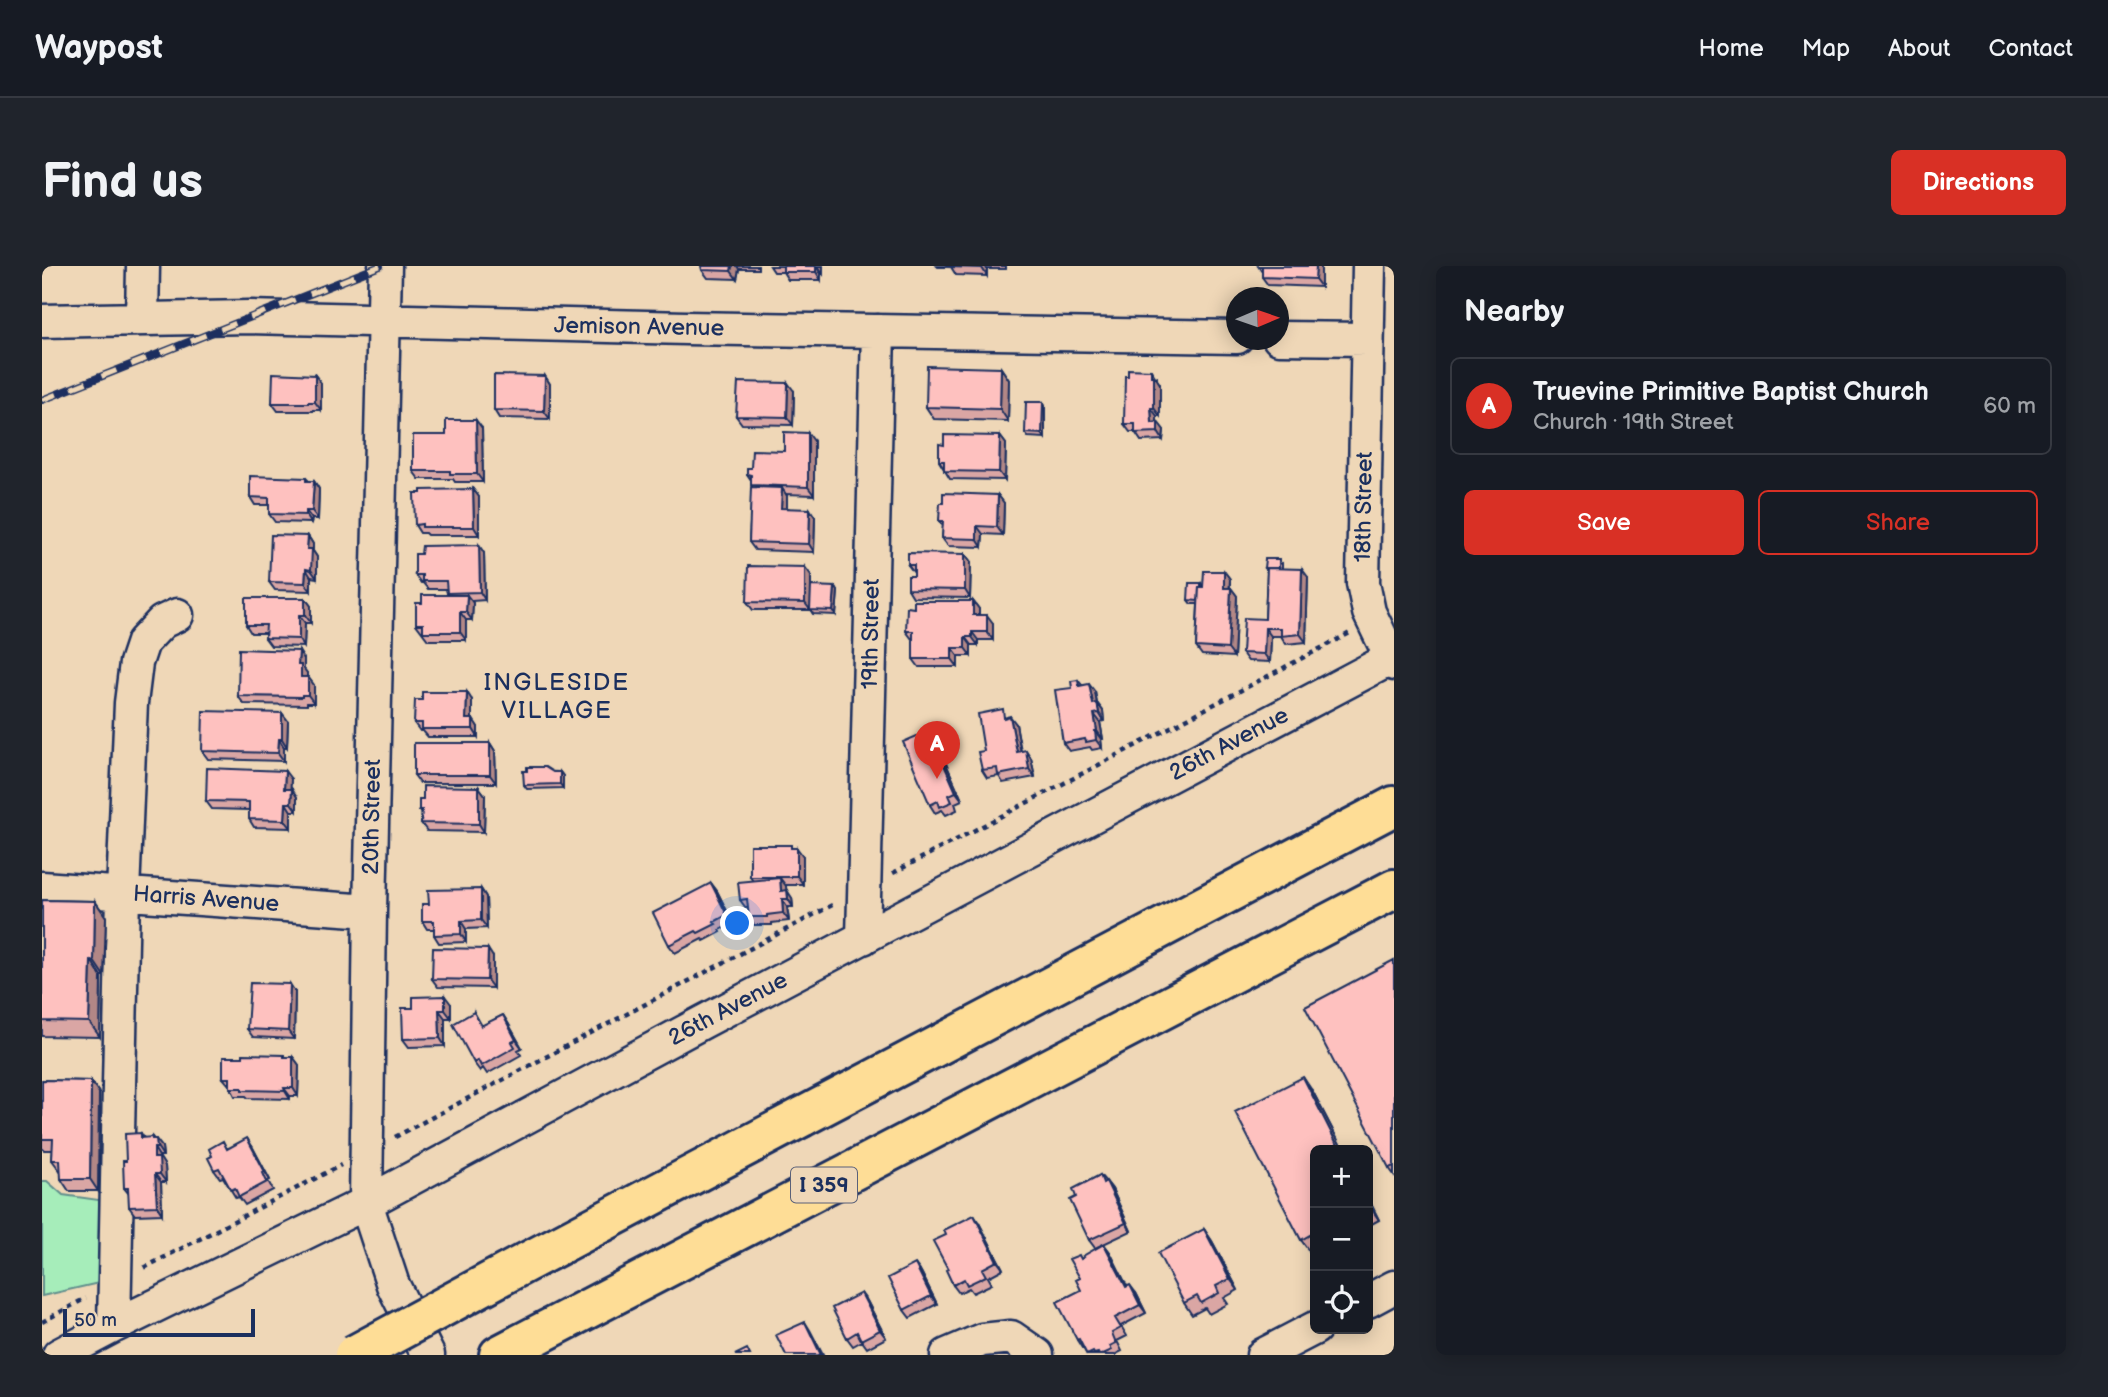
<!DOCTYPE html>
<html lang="en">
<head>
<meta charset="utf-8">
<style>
  :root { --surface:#171b24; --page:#20242c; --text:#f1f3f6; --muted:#9ea1a6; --line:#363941; --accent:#d93025 }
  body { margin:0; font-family:"Balsamiq Sans",sans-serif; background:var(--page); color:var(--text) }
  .controls { position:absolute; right:21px; bottom:21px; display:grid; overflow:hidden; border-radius:10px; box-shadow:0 4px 18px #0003 }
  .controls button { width:63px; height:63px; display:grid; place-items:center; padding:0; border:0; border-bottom:2px solid var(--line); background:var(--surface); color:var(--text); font:35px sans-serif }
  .compass { position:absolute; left:1184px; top:21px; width:63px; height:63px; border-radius:50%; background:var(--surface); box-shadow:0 4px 18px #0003; rotate:88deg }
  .scale { position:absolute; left:21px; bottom:18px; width:192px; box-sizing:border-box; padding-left:7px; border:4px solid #1b2f5e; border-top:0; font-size:19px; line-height:24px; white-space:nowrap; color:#1b2f5e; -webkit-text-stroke:5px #efd7b7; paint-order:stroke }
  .you { position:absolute; left:696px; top:658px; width:24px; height:24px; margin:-18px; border:5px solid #fff; border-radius:50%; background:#1a73e8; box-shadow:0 0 0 10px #1a73e833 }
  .badge { display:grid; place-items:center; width:46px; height:46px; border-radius:50%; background:var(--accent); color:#fff; font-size:23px; font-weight:700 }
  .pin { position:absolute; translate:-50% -58px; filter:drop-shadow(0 2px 4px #0008) }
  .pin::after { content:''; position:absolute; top:37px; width:24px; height:21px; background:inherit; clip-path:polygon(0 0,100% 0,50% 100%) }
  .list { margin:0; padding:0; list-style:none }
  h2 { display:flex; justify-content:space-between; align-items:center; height:91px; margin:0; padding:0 28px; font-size:30px }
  h2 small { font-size:23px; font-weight:400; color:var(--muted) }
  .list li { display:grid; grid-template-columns:46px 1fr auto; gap:21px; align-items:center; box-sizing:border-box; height:98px; margin:0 14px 14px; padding:0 14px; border:2px solid var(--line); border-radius:10px }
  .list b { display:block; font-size:26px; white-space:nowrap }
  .list p { margin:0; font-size:23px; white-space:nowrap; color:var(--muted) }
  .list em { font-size:23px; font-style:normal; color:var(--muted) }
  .actions { display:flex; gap:14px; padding:21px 28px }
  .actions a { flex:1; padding:16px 0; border:2px solid var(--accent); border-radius:10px; text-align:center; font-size:24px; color:var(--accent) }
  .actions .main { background:var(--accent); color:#fff }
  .icon { flex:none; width:38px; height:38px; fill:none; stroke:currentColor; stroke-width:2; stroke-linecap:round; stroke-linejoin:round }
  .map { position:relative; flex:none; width:1352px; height:1089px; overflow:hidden; border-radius:10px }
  header { display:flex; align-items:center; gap:42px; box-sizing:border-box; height:98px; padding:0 35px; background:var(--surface); border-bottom:2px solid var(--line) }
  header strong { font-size:33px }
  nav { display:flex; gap:38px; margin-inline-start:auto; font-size:24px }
  .intro { display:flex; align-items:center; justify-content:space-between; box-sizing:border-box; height:168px; padding:0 42px }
  h1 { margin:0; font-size:49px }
  .button { padding:18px 32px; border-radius:10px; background:var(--accent); color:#fff; font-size:24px; font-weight:700 }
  main { display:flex; gap:42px; padding:0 42px }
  aside { flex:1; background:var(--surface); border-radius:10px; box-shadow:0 4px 18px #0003 }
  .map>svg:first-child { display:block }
  .green { fill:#a6edba; stroke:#608e8c; stroke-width:2 }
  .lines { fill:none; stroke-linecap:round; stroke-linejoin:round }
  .minor-casing { stroke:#1b2f5e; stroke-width:37 }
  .highway-casing { stroke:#1b2f5e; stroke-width:44 }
  .path { stroke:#1b2f5e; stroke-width:4.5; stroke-dasharray:5 5; stroke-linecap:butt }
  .minor { stroke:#efd7b7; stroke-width:32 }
  .highway { stroke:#fedd96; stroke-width:38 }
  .rail-casing { stroke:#1b2f5e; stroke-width:8 }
  .rail { stroke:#efd7b7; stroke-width:5; stroke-dasharray:16; stroke-linecap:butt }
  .highway-bridge-casing { stroke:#1b2f5e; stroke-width:44; stroke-linecap:butt }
  .highway-bridge { stroke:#fedd96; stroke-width:38 }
  .wall { fill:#daa6a4; stroke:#1b2f5e; stroke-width:2 }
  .shaded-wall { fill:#b28786; stroke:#1b2f5e; stroke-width:2 }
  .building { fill:#fec1bf; stroke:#1b2f5e; stroke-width:2 }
  .labels { text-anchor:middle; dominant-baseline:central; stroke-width:5; stroke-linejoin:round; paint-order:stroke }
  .shield { fill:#efd7b7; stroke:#5b6179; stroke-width:2 }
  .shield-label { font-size:21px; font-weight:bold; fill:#1b2f5e }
  .street-label { font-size:23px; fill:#1b2f5e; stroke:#efd7b7 }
  .neighbourhood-label { font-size:24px; letter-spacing:2px; fill:#1b2f5e; stroke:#efd7b7 }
</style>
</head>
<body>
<header>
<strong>Waypost</strong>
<nav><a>Home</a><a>Map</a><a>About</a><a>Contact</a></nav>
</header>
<div class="intro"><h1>Find us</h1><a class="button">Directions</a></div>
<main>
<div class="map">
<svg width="1352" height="1089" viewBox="0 0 1352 1089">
  <rect width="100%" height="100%" fill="#efd7b7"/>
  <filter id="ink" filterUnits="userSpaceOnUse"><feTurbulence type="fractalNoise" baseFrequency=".0143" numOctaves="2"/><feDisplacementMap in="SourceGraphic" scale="14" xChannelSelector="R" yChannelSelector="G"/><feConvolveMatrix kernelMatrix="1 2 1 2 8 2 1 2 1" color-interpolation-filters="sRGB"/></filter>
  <g filter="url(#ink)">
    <!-- green -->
    <path class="green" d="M0,915H5L21,929L57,934V1017L0,1030Z"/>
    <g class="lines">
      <defs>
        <path id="minor" d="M343,0L328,645L324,937L351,1019L386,1089
          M1327,0L1321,317L1327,346L1352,398
          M100,53L101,0
          M0,55L207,51L644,62L1195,71
          M1237,72L1325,73
          M0,622L328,645
          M821,672L836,65
          M1326,1035L1352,1021
          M72,1060L81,627L89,437L94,397L101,376L120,356L135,349
          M17,1089L72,1060L324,937L661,756L1352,391
          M905,1089L940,1074L969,1071L995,1089
          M1221,1089L1273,1062"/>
        <path id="highway" d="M760,851L1352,540
          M457,1089L1352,623"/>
      </defs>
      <!-- minor casing -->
      <use href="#minor" class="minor-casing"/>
      <!-- highway casing -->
      <use href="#highway" class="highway-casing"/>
      <!-- path -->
      <path class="path" d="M851,607L1308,367
        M353,871L794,637
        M102,1002L299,899
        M0,1056L44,1032"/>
      <!-- minor -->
      <use href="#minor" class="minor"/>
      <!-- highway -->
      <use href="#highway" class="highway"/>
      <defs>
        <path id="rail" d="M0,134L338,0"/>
      </defs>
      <!-- rail casing -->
      <use href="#rail" class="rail-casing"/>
      <!-- rail -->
      <use href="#rail" class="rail"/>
      <defs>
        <path id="highway-bridge" d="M312,1089L483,997L760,851"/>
      </defs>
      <!-- highway-bridge casing -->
      <use href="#highway-bridge" class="highway-bridge-casing"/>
      <!-- highway-bridge -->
      <use href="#highway-bridge" class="highway-bridge"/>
    </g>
    <!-- wall -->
    <path class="wall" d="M659,0H716V3H697L695,13L666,12L660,4Z
      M728,0H781V8H779V14H746L741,6H732Z
      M895,0H964V3H945V10L914,9L909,1H896Z
      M1216,0H1279V21L1226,19L1220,11V6Z
      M959,102L967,114L966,155L892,153L884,141Z
      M273,109L279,117V144H271V145H236L230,137Z
      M503,110L508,118V153L457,152L452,144Z
      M1115,112V114L1118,118V150H1115V156L1122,164L1121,174L1099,175L1093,166H1088L1082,158Z
      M752,125L751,159L700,158L694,150Z
      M1001,136L1003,140V172L986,171L983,167Z
      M440,162L441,216H413L411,213H377L371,205L404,169Z
      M958,170L964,178L963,214L908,213L897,195L902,179Z
      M772,175V229L744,228L745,230V242L773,251L772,286L713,284L707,276L710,221L709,219V214L705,208L709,202L742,185Z
      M264,212L267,215H272L277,223L276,253H270L269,257L233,256L227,248V239H213L208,231Z
      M431,223L437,231V269H385L383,267H378L373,259Z
      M956,229L962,237L961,269L941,268L940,281L906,280L900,272L901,260L897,255L901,237Z
      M266,270L271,278V285L275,291V312L269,311V325L233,324L227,316Z
      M442,287L443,334L429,335L431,337L430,354H424V374H386L374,358L380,337L406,329L405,327L404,323H386L381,317H379L373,309Z
      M923,288L929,296L928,332L871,331L866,323L872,310V307L866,299Z
      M1240,297V303L1266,311L1264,376L1244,378L1239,370H1229L1228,396L1206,395L1200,387L1223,353L1225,306L1222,302Z
      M1182,305L1188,313V322H1189L1195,330L1192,391L1160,389L1154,381L1156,338H1149L1146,334L1159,317L1161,321Z
      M769,309V328L793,321L796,325L794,349L771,348L769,344H711L705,336Z
      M263,332L269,340V357H263L262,381L229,380L223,372L224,367H209L204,359Z
      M931,335L937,343V349L951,357V374H936V379H929V390H916V401H877L871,393V373H870L864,365L872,342Z
      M262,393V403L265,407V411H266L272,419V437H265V439L202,438L196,430Z
      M1036,414L1040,419L1053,426L1055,437L1061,445L1062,455L1058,456L1061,473H1059L1060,482L1050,484L1048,481L1027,485L1021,477L1030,422Z
      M430,434V453L436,461V471H386L381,465H378L372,457Z
      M240,447L246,455L245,481H242V495L166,493L160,485Z
      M966,451L974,458L979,485L989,492L993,511L961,517L957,510L945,512L940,504L942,485Z
      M898,460L904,468L912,486L901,491L920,534L913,537L915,544L904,549L900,544L893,547L888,539Z
      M448,477L453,485L454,517H378L372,509Z
      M485,505L518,506L521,510V522L485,523L482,519Z
      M249,513L248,523L255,531V545H249V562L212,561L207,553V544L170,543L164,535Z
      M437,521L443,529L442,566L385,565L379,557L380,548L377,544Z
      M751,582L761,590V618H754V619H743L744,625L750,632L751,641H745L747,655L730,657V659H712L707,651L706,642H704L698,634L711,615L708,611Z
      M669,617L675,625L691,657L678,664L679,666L662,675L660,673L633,687L627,679Z
      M439,623L444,631L445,662L424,663V676L397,677L392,669V663H385L380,655L387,638Z
      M0,634L53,635L64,651L62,710H59L58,771L0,770Z
      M451,691V722L396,721L390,713Z
      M1352,694V909L1347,902Z
      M253,726L252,773L211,771L205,763Z
      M409,738V752H403V780L367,781L361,773L371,742Z
      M432,746L440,760L461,749L466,757L480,782L476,784L479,789L445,808L441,802L438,805L432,797Z
      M244,791H251L257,799L256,830H248V833L206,832L204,830H193L188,820L181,812Z
      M0,814L49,815L57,827L56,925H27L19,913V906L10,894L11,884H2L0,882Z
      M1271,826L1301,884H1273V987L1270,989L1259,974Z
      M99,867L102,872L112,873L120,881L121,890H117V892L123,900L124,916H119L120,948L93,949L87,941V928L82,922L84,895Z
      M210,880L228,914L226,915L231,924L203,939L197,931L194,932L181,911L178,912L172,904L186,882Z
      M1058,909L1070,923L1089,965L1053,982L1047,974L1034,931Z
      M1326,932L1337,954L1326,960Z
      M937,957L961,1003L946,1011L950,1018L931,1027L927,1022L917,1027L911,1019L906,1003Z
      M1162,963L1170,975L1196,1024L1182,1032L1186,1038L1167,1048L1163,1042L1150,1049L1142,1037Z
      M1062,978L1068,986L1085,1020L1094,1027L1104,1047L1079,1060L1085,1070L1075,1075L1080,1085L1074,1088V1089H1045L1041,1082H1040L1035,1074L1039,1024L1038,1012L1039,993Z
      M879,1006L895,1038L868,1052L862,1044Z
      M825,1035L844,1072L825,1082L820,1075L811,1080L805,1072Z"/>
    <!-- shaded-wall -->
    <path class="shaded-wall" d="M690,0H695L697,3L695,13L689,5Z
      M774,0L779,8V14L774,6Z
      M775,0H781V8Z
      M940,0H943L945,3V10L940,2Z
      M1274,0H1279V21L1273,13Z
      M959,102L967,114L966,155L958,143Z
      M1109,104L1118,118V150L1112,142Z
      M273,109L279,117V144L273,136Z
      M503,110L508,118V153L502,145Z
      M746,117L752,125L751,159L745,151Z
      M1001,136L1003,140V172L1000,168Z
      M1109,142L1115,150V165L1110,157Z
      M434,154L440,162L441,216L435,208Z
      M1116,156L1122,164L1121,174L1116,166Z
      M766,167L772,175V229L766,221Z
      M958,170L964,178L963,214L957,206Z
      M272,215L277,223L276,253L270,245Z
      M740,222L745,230V250L739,242Z
      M431,223L437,231V269L432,261Z
      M956,229L962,237L961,269L955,261Z
      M768,243L773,251L772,286L767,278Z
      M264,245L270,253L269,257L264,249Z
      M935,260L941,268L940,281L935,273Z
      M266,270L271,278V285L275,291V312L269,304L265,283Z
      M437,279L442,287L443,334L438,326Z
      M923,288L929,296L928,332L923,324Z
      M763,301L769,309V345L763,337Z
      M264,303L269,311V325L263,317Z
      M1260,303L1266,311L1264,376L1258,368Z
      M1182,305L1188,313L1187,330L1182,322Z
      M793,321L796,325L794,349L791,345Z
      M1189,322L1195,330L1192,391L1186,383Z
      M425,329L431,337L430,354L424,346Z
      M263,332L269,340V357L263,349Z
      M931,335L937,343V357L931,349Z
      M418,346L424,354V374L418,366Z
      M257,349L263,357L262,381L257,373Z
      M945,349L951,357V374L945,366Z
      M1223,362L1229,370L1228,396L1222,388Z
      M930,366L936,374V379L930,371Z
      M923,371L929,379V390L923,382Z
      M910,382L916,390V401L910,393Z
      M257,385L262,393V403L265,407V419L259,411L256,399Z
      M266,411L272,419V437L266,429Z
      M1047,418L1053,426L1056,446L1051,438Z
      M425,426L430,434V461L424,453Z
      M1055,437L1061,445L1062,455L1057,447Z
      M240,447L246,455L245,481L240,473Z
      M1052,448L1058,456L1061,473L1055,465Z
      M968,450L974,458L980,494L975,486Z
      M431,453L436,461V471L431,463Z
      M898,460L904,468L912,486L906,478Z
      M1053,465L1059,473L1060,482L1054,474Z
      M237,473L242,481V495L236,487Z
      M448,477L453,485L454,517L448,509Z
      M895,483L901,491L920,534L914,526Z
      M984,484L989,492L993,511L987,503Z
      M243,505L249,513L248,531L242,523Z
      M518,506L521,510V522L518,518Z
      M437,521L443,529L442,566L437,558Z
      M250,523L255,531V545L249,537Z
      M244,537L249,545V562L243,554Z
      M755,582L761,590V618L755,610Z
      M738,612L744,620L745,633L739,625Z
      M669,617L675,625L691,657L685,649Z
      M439,623L444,631L445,662L439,654Z
      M745,624L750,632L751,641L746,633Z
      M740,633L745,641L747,655L741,647Z
      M53,635L64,651L62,710L52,695Z
      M419,655L424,663V676L419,668Z
      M446,683L451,691V722L445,714Z
      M49,694L59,710L58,771L47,756Z
      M248,718L253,726L252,773L246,765Z
      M403,730L409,738V752L403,744Z
      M397,744L403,752V780L398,772Z
      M461,749L466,757L480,782L474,774Z
      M251,791L257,799L256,830L251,822Z
      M1261,811L1271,826L1301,884H1298Z
      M49,815L57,827L56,925L48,913Z
      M242,822L248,830V833L243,825Z
      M110,871L115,877L114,873L120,881L121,890L110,873Z
      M205,872L210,880L228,914L223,906Z
      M112,882L123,900L124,916L118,908L112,892Z
      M113,908L119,916L120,948L115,940Z
      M1064,915L1070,923L1089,965L1084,957Z
      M1326,932L1337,954L1326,938Z
      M932,949L937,957L961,1003L955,995Z
      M1162,963L1170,975L1196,1024L1188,1013Z
      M1062,978L1068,986L1089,1029L1084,1021Z
      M873,998L879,1006L895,1038L889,1030Z
      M1088,1019L1094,1027L1104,1047L1098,1039Z
      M819,1027L825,1035L844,1072L838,1064Z
      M763,1056L768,1064L781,1089H779Z"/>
    <!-- building -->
    <path class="building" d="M660,0H690L689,5L660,4Z
      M741,0H775H774V6H741Z
      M909,0H940V2L908,1Z
      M1217,0H1274L1273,13L1220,11V0Z
      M885,100L959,102L958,143L884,141Z
      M1086,103L1109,104V110H1112V142H1109L1110,157L1116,156V166L1093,167V158H1082L1083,110H1086Z
      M231,107L273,109V136H266V137H230Z
      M452,109L503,110L502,145L452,144Z
      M696,116L746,117L745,151L694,150Z
      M984,136H1001L1000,168L983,167Z
      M404,154H434L435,208H408V205H371V169H404Z
      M742,166L766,167V221L709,219V209L705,208V202H709L710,184L742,185Z
      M902,169L958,170L957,206L902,205V195H897V178L902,179Z
      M208,210L264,212V215H272L270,245H264V249L227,248V232L208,231Z
      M709,221L740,222L739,242L768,243L767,278L707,276Z
      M431,223L432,261H380V258L373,259L372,227H379V224Z
      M901,227L956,229L955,261L935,260V273L900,272L901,255H897L898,237H901Z
      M229,269L266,270L265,283H270L269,304L264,303L263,317L227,316Z
      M437,279L438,326L405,327L404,315H380V309H373V288H379L380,280Z
      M866,287L923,288V324L866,323V310H872V299H866Z
      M1223,293H1237V302H1222Z
      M706,300L763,301V337L705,336Z
      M1225,302L1260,303L1258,368L1239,370V362H1223L1222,388L1200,387L1202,352L1223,353Z
      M1162,305H1182V322H1189L1186,383L1154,381L1157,321H1161Z
      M1147,317H1159V321H1157L1156,335L1146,334Z
      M769,320L793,321L791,345L768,344Z
      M380,329H425L424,346H418V366H381V358H374V337H380Z
      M204,332H263V349H257V373L223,372L224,359H204Z
      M872,335H931V349H945V366H930V371H923V382H910V393H871V365H864L865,341L872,342Z
      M197,383L257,385L256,399H259V411H266V429H260V431L196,430Z
      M1036,414L1037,420L1047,418L1051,438L1055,437L1057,447L1052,448L1055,465H1053L1054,474L1044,476L1043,473L1021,477L1013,424L1030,422L1029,415Z
      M380,426H425L424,453H431V463H380V457H372L373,434H380Z
      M961,443L962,452L968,450L975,486L984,484L987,503L956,509L955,502L940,504L936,486L942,485L936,448Z
      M161,445L240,447V473H237L236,487L160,485Z
      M898,460L906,478L895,483L914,526L907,529L910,536L898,541L896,535L888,539L861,476Z
      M372,477H448V509H372Z
      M485,501H503L511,506H518V518L482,519L481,505H485Z
      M165,502L243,505L242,523H250L249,537H244L243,554L207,553V536L164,535Z
      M381,520L437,521V558L379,557L380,544H377V533H381Z
      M708,579H749V582H755V610H749V611H708Z
      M738,612L739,625L745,624L746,633H740L741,647L725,649V651H707L705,633L698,634L696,616Z
      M669,617L685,649L672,656L674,658L656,667L654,665L627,679L611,647Z
      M439,623V654L419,655V668L392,669V655H380V638H387L386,624Z
      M0,634L53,635L52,695L49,694L47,756L0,755Z
      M391,682L446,683L445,714L390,713Z
      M1352,694V900L1347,902L1263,741Z
      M208,717L248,718L246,765L205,763Z
      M403,730V744H397L398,772L361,773L360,742H371V731Z
      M432,746L439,760L461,749L474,774L470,776L473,781L439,800L436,794L432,797L411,758Z
      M201,788L242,789V791H251V822H242L243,825L200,824V822H188V812H181V791H201Z
      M1261,811L1298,884H1273V966L1259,974L1193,846Z
      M0,814L49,815L48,913H19L18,894H10L11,873H0Z
      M99,867V872L110,871V873H114L115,882H112V892H117L118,908H113L115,940L87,941L86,922H82L81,895H84L83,868Z
      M205,872L223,906L221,907L225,916L197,931L193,922L189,924L177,902L172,904L166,892L170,890L167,883L181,875L185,883Z
      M1058,909L1061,917L1064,915L1084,957L1047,974L1028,934L1034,931L1031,923Z
      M932,949L955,995L940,1003L944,1010L925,1019L922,1013L911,1019L904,1004L906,1003L891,975L904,969L902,964Z
      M1162,963L1188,1013L1174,1020L1177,1027L1159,1037L1155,1030L1142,1037L1116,987Z
      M1062,978L1084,1021L1088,1019L1098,1039L1073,1052L1079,1062L1070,1067L1074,1077L1068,1080L1070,1084L1059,1089H1057L1056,1087L1052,1088L1051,1086L1045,1089L1037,1073L1035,1074L1015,1036L1039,1024L1034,1014L1038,1012L1027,993L1037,989L1039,993L1042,991L1041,990Z
      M873,998L889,1030L862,1044L846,1012Z
      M819,1027L838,1064L819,1074L815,1066L805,1072L790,1042Z
      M763,1056L779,1089H744L734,1069Z
      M705,1083L708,1089H693Z"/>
  </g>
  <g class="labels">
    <!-- shield labels -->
    <rect class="shield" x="749" y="901.5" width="66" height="35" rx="5"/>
    <g class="shield-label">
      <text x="782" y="919">I 359</text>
    </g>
    <!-- street labels -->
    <g class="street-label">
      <text transform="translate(597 61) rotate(1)">Jemison Avenue</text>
      <text transform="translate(1322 241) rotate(-89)">18th Street</text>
      <text transform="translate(829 368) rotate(-89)">19th Street</text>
      <text transform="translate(1187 478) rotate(-28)">26th Avenue</text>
      <text transform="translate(330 551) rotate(-89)">20th Street</text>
      <text transform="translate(164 633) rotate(4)">Harris Avenue</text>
      <text transform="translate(686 743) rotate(-28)">26th Avenue</text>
    </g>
    <!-- neighbourhood labels -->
    <g class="neighbourhood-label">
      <text x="515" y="416">INGLESIDE<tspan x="515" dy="28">VILLAGE</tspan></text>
    </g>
  </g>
</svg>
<div class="controls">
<button>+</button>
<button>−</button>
<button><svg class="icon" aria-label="locate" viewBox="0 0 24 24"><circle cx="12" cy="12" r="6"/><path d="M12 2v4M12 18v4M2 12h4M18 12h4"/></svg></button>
</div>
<svg class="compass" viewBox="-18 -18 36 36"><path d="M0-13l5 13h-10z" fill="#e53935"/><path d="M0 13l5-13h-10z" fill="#9ea1a6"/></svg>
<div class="scale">50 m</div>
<div class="you"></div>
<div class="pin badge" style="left:895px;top:513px">A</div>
</div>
<aside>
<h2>Nearby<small></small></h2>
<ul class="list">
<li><span class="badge">A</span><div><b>Truevine Primitive Baptist Church</b><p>Church · 19th Street</p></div><em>60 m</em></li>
</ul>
<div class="actions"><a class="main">Save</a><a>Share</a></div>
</aside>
</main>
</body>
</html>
